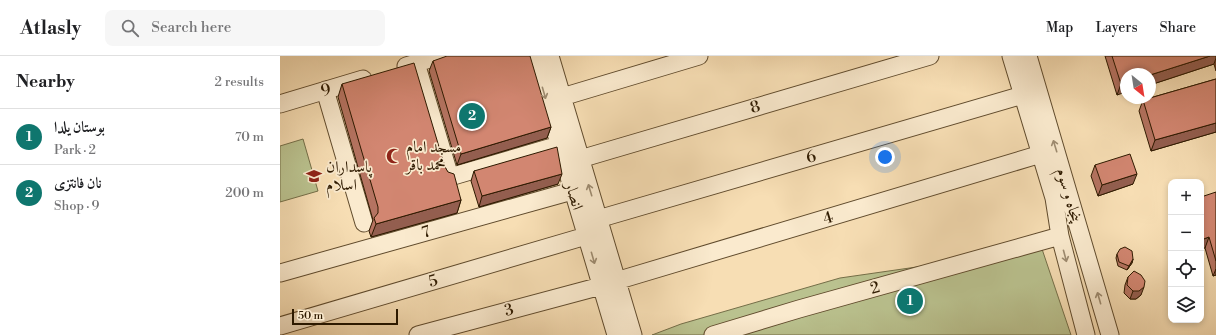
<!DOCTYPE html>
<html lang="en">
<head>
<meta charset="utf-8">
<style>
  :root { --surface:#fff; --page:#f6f6f6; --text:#202124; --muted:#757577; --line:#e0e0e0; --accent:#0f766e }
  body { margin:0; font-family:"Libre Bodoni",Amiri,serif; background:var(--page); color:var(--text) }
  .controls { position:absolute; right:12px; bottom:12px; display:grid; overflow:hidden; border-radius:8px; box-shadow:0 2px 6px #0003 }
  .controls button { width:36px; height:36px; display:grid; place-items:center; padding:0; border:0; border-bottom:1px solid var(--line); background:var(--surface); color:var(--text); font:20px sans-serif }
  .compass { position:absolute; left:840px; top:12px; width:36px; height:36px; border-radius:50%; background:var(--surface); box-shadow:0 2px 6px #0003; rotate:150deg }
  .scale { position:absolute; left:12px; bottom:10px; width:106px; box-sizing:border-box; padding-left:4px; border:2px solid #2e1a00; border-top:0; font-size:11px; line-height:14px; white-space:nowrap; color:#2e1a00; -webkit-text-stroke:3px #faeace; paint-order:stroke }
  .you { position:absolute; left:605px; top:101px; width:14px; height:14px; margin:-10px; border:3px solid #fff; border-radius:50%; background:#1a73e8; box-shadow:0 0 0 6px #1a73e833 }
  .badge { display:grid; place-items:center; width:26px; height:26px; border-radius:50%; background:var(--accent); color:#fff; font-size:13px; font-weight:700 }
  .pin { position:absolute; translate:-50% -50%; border:2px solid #fff; box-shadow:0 1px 4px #0006 }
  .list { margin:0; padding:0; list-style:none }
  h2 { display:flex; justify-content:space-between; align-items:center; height:52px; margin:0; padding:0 16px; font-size:17px }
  h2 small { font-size:13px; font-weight:400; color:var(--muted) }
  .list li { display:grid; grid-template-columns:26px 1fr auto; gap:12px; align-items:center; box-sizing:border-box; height:56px; padding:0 16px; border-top:1px solid var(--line) }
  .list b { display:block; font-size:15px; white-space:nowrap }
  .list p { margin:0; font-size:13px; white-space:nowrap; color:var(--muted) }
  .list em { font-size:13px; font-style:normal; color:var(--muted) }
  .icon { flex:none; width:22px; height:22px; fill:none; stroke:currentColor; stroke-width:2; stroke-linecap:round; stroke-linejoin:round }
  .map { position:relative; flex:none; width:936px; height:279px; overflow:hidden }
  header { display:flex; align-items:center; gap:24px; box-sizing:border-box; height:56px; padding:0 20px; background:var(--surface); border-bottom:1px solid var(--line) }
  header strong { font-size:19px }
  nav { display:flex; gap:22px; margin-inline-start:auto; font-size:14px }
  .search { width:280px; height:36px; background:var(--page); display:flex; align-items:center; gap:10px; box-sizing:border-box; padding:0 14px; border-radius:8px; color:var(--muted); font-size:15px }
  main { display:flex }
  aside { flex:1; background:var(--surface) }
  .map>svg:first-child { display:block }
  .green { fill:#bac28f; stroke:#746e48 }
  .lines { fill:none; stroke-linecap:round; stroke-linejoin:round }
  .minor-casing { stroke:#604b2d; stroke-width:19 }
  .minor { stroke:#faeace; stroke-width:17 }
  .wall { fill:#b57361; stroke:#2e1a00 }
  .shaded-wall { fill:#935e4f; stroke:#2e1a00 }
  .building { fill:#d28671; stroke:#2e1a00 }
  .oneway { stroke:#9e8c71 }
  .labels { text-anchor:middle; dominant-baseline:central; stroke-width:3.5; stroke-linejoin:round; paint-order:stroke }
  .street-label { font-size:16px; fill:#2e1a00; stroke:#faeace }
  .poi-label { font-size:16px; fill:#2e1a00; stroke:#faeace; text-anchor:start }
</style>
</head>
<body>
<header>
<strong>Atlasly</strong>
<div class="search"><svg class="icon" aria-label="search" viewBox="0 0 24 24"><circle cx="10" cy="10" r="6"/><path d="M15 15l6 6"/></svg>Search here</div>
<nav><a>Map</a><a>Layers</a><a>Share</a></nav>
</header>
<main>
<aside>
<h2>Nearby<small>2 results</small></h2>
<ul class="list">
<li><span class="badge">1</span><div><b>بوستان یلدا</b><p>Park · 2</p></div><em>70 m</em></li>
<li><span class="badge">2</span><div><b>نان فانتزی</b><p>Shop · 9</p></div><em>200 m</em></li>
</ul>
</aside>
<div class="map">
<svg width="936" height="279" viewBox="0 0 936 279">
  <rect width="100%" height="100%" fill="#f7deb4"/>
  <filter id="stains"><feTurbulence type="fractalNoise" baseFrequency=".005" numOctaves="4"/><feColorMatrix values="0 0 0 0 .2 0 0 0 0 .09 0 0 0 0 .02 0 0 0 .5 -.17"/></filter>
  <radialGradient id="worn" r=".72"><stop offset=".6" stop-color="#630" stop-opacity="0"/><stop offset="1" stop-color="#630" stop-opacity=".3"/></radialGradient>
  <!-- green -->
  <path class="green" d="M23,83L38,135L0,146V90Z
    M762,193L791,279H372L401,268L560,222Z"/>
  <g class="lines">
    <defs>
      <path id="minor" d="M253,0L336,279
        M270,0L353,279
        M731,0L774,142L780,180L806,279
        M748,0L830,279
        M136,7L170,121L279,89
        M126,10L160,0
        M45,34L84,167
        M282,41L419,0
        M0,48L83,23
        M300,103L650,0
        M318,163L743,39
        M0,217L292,135
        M336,225L761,98
        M0,270L306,180
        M138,279L321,230
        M433,279L519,253L780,180"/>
    </defs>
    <!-- minor casing -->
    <use href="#minor" class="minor-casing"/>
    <!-- minor -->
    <use href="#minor" class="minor"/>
  </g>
  <!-- wall -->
  <path class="wall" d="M825,0H936V15L934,8L870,29V18L837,39Z
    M153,5L271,71L267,82L177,109L149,15Z
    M936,23V76L871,95L859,55L863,44Z
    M62,28L165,111L181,144L177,157L91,181L89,175L93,164L58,41Z
    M815,109L853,128L818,140L811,120Z
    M194,115L278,128L199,151L191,125Z
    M936,136V219L933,220L925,192Z
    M837,198L853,203L852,207L847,214L838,210L836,202Z
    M848,221L861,239L856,243H850L844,237L845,229Z"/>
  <!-- shaded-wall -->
  <path class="shaded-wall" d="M930,0H936V2L934,8L870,29V19Z
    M846,27V36L837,39L841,28Z
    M936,67V76L871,95L875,84Z
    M271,71L267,82L177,109L181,98Z
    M282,118L278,128L199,151L202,140Z
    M857,118L853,128L818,140L822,129Z
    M181,144L177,157L91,181L96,168Z
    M929,181L925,192L921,193V184Z
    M853,203L852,207L847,214L849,210Z
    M936,213V219L933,220Z
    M864,231L861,239L856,243H850L853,235Z"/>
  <!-- building -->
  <path class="building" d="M167,0H250L271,71L181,98L153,5Z
    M832,0H930L870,19V18H846V27L841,28Z
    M134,7L165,111L168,116L174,118L181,144L96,168L94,162L98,157V151L62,28Z
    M936,23V67L875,84L863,44Z
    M277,91L282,118L202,140L194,115Z
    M850,98L857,118L822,129L815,109Z
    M936,136V205L929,181L921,184V141Z
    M845,191L852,195L853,203L849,210L839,206L837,198L840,193Z
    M854,215L861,219L865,225L864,231L859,235H853L847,229L848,221Z"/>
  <!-- one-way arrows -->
  <defs><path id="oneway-shaft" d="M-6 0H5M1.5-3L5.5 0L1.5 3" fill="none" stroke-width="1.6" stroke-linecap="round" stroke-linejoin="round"/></defs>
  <g class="oneway">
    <use href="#oneway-shaft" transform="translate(264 37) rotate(74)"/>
    <use href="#oneway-shaft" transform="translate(775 90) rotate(-107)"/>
    <use href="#oneway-shaft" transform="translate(310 134) rotate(-107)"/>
    <use href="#oneway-shaft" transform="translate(785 200) rotate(75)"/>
    <use href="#oneway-shaft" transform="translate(313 202) rotate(74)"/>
    <use href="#oneway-shaft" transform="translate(819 242) rotate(-106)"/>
  </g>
  <!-- icons -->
  <defs>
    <symbol id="mosque-bare" viewBox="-9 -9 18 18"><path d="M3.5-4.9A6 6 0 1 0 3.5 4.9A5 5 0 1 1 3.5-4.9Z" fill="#8f2418" stroke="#faeace" stroke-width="2.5" paint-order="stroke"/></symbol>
    <symbol id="school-bare" viewBox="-9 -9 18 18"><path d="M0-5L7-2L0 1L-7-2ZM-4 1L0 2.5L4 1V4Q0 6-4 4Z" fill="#8f2418" stroke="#faeace" stroke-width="2.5" paint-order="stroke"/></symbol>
  </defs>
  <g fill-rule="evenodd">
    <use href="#mosque-bare" x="103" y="89" width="22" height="22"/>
    <use href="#school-bare" x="23" y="109" width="22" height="22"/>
  </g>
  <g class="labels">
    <!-- street labels -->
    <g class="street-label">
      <text transform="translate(46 34) rotate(-17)">9</text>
      <text transform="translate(475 51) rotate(-16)">8</text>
      <text transform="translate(531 101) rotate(-16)">6</text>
      <text transform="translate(789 139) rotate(74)">پنجاه و سوم</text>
      <text transform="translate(294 140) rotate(73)">انصار</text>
      <text transform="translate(548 162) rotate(-17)">4</text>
      <text transform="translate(146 176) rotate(-16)">7</text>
      <text transform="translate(153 225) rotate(-16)">5</text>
      <text transform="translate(595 232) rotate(-16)">2</text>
      <text transform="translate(229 254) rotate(-15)">3</text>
    </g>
    <!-- poi labels -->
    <g class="poi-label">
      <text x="126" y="91">مسجد امام<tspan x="126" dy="18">محمد باقر</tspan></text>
      <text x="46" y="111">پاسداران<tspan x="46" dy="18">اسلام</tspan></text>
    </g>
  </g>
  <rect width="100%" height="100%" filter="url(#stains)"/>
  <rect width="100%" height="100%" fill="url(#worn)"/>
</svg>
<div class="controls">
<button>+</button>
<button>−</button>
<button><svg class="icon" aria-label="locate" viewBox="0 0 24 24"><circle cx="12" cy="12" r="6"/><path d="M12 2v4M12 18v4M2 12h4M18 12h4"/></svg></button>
<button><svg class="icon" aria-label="layers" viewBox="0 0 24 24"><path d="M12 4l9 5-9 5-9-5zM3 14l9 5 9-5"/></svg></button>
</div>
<svg class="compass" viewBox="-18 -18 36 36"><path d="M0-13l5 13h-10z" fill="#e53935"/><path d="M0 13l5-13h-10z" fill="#757577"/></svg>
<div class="scale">50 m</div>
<div class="you"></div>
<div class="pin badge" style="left:630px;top:245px">1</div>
<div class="pin badge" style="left:192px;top:60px">2</div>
</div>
</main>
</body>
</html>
